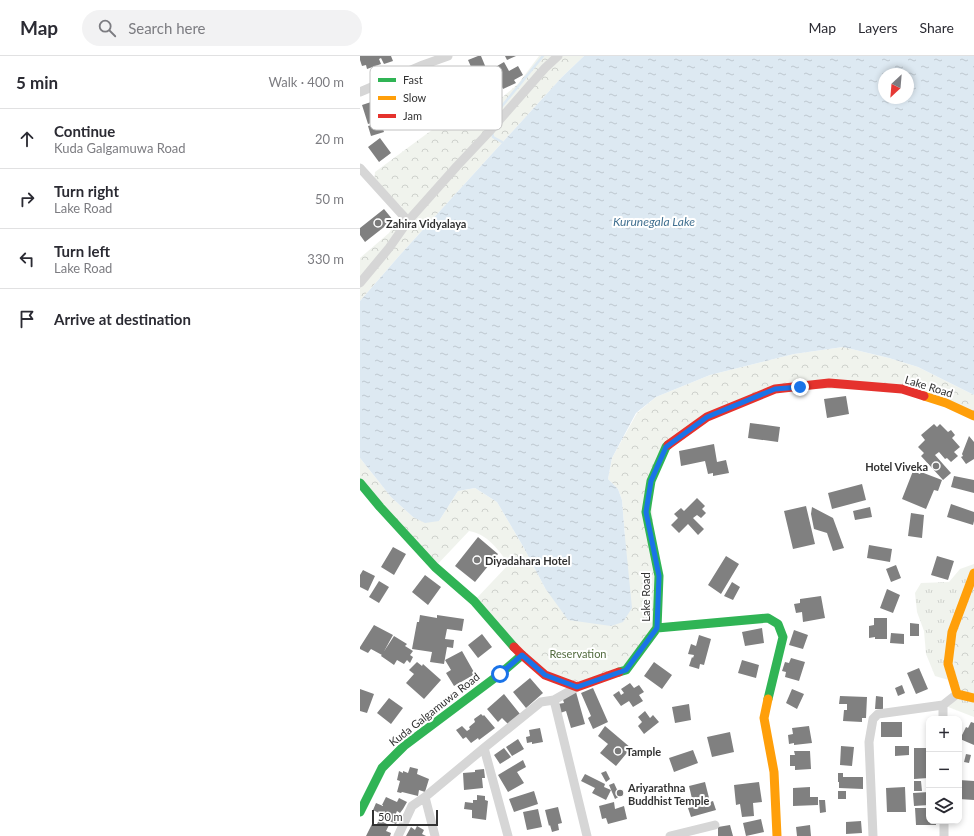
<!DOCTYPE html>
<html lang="en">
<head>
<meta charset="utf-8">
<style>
  :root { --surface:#fff; --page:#f2f2f3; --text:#2b2b33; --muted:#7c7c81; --line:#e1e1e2 }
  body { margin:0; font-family:Lato,sans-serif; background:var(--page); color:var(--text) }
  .controls { position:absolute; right:12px; bottom:12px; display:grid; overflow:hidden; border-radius:8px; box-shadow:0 2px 6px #0003 }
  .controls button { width:36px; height:36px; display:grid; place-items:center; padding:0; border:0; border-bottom:1px solid var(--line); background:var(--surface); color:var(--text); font:20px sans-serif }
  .compass { position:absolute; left:518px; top:12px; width:36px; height:36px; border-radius:50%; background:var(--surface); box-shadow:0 2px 6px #0003; rotate:206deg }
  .scale { position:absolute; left:12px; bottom:10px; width:66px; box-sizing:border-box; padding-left:4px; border:2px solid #323232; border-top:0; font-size:11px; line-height:14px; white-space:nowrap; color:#323232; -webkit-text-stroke:3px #fff; paint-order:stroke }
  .stop { position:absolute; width:12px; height:12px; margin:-9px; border:3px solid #1a73e8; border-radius:50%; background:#fff }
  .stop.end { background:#1a73e8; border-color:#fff; box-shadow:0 1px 4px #0008 }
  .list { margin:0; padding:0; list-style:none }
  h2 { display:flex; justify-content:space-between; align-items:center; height:52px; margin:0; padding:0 16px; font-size:17px }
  h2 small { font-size:13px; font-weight:400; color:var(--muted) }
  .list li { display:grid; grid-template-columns:26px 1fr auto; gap:12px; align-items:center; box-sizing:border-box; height:60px; padding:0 16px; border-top:1px solid var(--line) }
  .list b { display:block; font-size:15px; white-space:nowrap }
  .list p { margin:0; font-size:13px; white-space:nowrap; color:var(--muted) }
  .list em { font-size:13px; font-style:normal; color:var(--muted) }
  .icon { flex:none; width:22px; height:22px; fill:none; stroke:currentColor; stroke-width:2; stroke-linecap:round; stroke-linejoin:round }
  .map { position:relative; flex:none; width:614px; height:780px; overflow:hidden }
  header { display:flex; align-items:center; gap:24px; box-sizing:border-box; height:56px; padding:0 20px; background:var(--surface); border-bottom:1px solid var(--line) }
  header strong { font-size:19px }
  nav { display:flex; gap:22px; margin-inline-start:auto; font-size:14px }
  .search { width:280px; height:36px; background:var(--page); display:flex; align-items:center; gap:10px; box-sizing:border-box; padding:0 14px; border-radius:22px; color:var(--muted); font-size:15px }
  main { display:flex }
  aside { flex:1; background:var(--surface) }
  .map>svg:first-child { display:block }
  .grass { fill:url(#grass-tufts) }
  .forest { fill:url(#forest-crowns) }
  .water { fill:url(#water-ripples); fill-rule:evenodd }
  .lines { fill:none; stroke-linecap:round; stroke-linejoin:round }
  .stream { stroke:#dde9f2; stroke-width:2.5 }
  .building { fill:#808080 }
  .street { stroke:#d6d6d6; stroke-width:9 }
  .fast { stroke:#30b455; stroke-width:9 }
  .slow { stroke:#ff9f0a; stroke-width:9 }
  .jam { stroke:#e5322d; stroke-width:9 }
  .route { stroke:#1a73e8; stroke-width:5 }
  .poi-dot { fill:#7a7a7a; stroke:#fff; stroke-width:1.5 }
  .labels { text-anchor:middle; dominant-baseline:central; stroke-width:4; stroke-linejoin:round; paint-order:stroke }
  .poi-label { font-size:11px; font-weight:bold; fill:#323232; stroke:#fff; text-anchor:start }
  .street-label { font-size:11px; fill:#323232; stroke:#fff }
  .park-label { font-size:11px; fill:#546c40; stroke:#fff }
  .water-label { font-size:12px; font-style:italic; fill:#427191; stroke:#fff }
  .key { fill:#fff; stroke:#c2c2c2; stroke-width:1 }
  .key-label { font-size:11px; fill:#323232 }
</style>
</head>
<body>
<header>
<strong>Map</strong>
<div class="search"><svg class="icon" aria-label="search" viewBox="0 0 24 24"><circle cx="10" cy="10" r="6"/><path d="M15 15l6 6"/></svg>Search here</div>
<nav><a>Map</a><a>Layers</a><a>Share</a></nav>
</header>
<main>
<aside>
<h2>5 min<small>Walk · 400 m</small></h2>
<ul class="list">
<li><svg class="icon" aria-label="ahead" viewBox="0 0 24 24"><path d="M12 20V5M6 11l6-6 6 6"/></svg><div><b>Continue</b><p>Kuda Galgamuwa Road</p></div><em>20 m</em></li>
<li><svg class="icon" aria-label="right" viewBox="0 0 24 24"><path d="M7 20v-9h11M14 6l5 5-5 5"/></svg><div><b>Turn right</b><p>Lake Road</p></div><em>50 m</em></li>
<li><svg class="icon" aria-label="left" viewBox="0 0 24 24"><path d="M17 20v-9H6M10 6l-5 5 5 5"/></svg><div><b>Turn left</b><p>Lake Road</p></div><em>330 m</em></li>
<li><svg class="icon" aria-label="arrive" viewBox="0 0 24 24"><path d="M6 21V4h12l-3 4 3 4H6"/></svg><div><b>Arrive at destination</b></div></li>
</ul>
</aside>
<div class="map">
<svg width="614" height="780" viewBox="0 0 614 780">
  <defs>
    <pattern id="grass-tufts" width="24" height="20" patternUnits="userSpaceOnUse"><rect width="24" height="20" fill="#f0f3ed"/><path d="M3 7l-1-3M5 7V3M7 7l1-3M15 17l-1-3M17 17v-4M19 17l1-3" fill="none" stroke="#ced1cc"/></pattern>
    <pattern id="forest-crowns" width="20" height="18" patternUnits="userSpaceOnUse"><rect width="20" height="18" fill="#f0f3ed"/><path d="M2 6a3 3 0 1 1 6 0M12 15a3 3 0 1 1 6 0" fill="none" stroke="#ced1cc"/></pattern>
    <pattern id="water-ripples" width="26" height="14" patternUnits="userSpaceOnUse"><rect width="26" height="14" fill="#dde9f2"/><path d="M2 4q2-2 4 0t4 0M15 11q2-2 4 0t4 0" fill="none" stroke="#bec8d0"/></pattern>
  </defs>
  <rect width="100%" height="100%" fill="#fff"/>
  <!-- grass -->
  <path class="grass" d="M614,508V661L583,649L597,638L592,625L575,620L566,598L564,575L557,556L555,537L561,527L589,526L600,513Z"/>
  <!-- forest -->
  <path class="forest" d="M179,0H224L202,21L39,200L0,245V202L29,177L41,157L42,151L14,127L15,116L84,65L133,49L158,28Z
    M483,291L529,302L558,311L614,339V360L542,333H415L347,361L306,391L291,425L297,572L266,614L217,631L185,619L114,545L149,508C138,494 128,478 109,475L75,511L0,427V402L31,441L53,461L79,465L98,435L115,432L137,446L164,492L185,532L265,481L262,444L258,433L248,423L252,402L277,357L296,341L350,319L434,298Z
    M614,517V642L597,638L592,576Z"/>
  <!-- water -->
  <path class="water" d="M224,0H614V339L558,311L529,302L483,291L434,298L350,319L296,341L276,357L252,402L248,423L258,433L262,444L265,481L272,552L263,566L251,570L208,564L185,532L164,492L137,446L115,432L98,435L79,465L65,467L53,461L31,441L0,402V245L39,200L202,21ZM524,18H548V42H524Z"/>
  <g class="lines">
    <!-- stream -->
    <path class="stream" d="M130,71L129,66L183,0
      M132,76L133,81L142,86"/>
  </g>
  <!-- building -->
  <path class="building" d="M0,0H31L33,5L24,8L21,2L19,3L21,8L7,13L6,9L2,10L0,4Z
    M118,0H121L126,12L121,14L129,31L111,38L102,17L112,13L108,4Z
    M145,0H156L147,4Z
    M144,6L149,15L158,10L163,19L154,24L156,27L143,33L132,13Z
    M20,43L26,61L16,64L17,68L21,67L24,76L11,80L8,70L12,69L11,67L8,68L2,49Z
    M20,82L31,97L19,106L8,91Z
    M24,153L33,164L5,186L0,179V172Z
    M486,340L489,358L467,362L464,343Z
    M390,367L420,371L418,386L388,382Z
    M574,368L577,371L580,368L588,376L591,374L595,379L592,382L600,391L594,396L598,400L591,406L587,402L585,403L579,396L575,399L591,417L583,424L561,400L564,397L558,391L565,384L561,379Z
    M609,380L614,386V403L606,408L601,401L603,400L602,398Z
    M354,388L357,406L366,404L369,417L353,420V417L348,418L345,405L321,410L319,395Z
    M553,415L560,418L561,416L582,424L578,435L574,434L566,453L542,443Z
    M594,420L614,424V437L591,431Z
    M502,428L506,444L472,453L468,437Z
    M337,442L345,450L342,453L346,457L341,462L337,459L333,462L344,473L338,479L328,468L319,477L311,469L318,462L314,458L321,452L324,455Z
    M591,448L614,456V465L613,469L587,461Z
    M446,450L455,488L433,493L424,455Z
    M452,451L473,462L484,492L473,495L467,477L454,473L451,458Z
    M510,451L512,461L495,464L493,455Z
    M551,457L564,459L562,482L548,480Z
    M118,481L138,498L115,526L95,510Z
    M509,489L532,493L530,506L507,502Z
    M33,491L46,498L34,519L21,511Z
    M366,500L379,508L361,538L348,529Z
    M577,500L594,505L588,524L571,519Z
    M536,509L541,522L531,526L526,513Z
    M3,514L15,520L8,535L0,531V519Z
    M65,519L81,531L68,549L52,536Z
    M19,525L29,531L19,547L9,541Z
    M372,526L380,531L373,544L364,540Z
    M527,533L540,539L533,557L520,552Z
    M461,540L465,562L443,566L442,556L436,557L434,548L440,547V543Z
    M60,559L77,562V559L104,563L102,575L87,573L85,583L94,584L93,592L87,591L84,608L70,606L72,596L52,593L57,566H59Z
    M514,562H527V583H515V581L509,582V570L514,569Z
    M550,567L559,568V580H550Z
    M14,569L33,579L22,599L11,593L8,597L0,593V591Z
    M402,572L404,587L385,590L382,576Z
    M434,574L448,579L443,593L429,589Z
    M531,577L544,578V588L530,587Z
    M122,578L132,591L118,602L108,589Z
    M339,579L351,583L344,609L340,608L339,613L329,610L332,601L333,602L334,599L328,598L331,588L336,590Z
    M34,580L47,588L45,590L53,595L50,599L53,601L50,607L47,604L44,608L37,604L34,609L21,600Z
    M102,595L115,618L94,630L86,617L91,614L85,604Z
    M431,602L445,606L439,625L425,621L426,616L422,615L425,606L429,607Z
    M382,604L399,609L396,622L378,617Z
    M57,606L62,610L63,608L81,624L64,643L46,627L54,618L49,614Z
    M294,606L312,619L302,633L284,620Z
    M559,612L568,633L556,638L547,617Z
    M170,622L183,637L166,652L153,636Z
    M270,627L274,632L279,629L284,636L279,639L283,645L273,651L269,645L261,650L253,639L259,635L261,639L264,637L261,633Z
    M542,629L545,637L538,640L535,632Z
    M233,632L248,666L233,673L228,662L231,660L221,637Z
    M0,633L14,638L7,657L0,655Z
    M432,633L444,638L437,653L426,647Z
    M216,636L225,668L211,672L206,655L200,657L198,648L204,647L202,640Z
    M144,638L160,658L148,668L142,662L138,666L127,653Z
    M480,640L507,641L506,662H502V666L483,665L484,654H487V648H479Z
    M516,640L523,641V653H515Z
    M29,642L43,652L31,668L17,657Z
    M329,648L331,664L315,667L312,651Z
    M285,655L290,662L293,659L299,666L284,678L278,670L282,666L278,661Z
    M121,658L123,660L124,659L135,672L119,684L118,682L111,687L106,681L103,683L96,674L102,670L107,675L110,673L109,671L115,666L114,663Z
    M521,666H542V681H521Z
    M611,666L614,667V689L600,683L606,671L608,672Z
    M245,670L271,692L256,710L240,697L248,688L238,680Z
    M449,670L452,687L434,689V687L429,688L428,679L433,678L432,672Z
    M180,672L183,686L172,688V686L167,687L166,681L170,680L169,674Z
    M370,676L374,696L352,701L347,681Z
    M158,683L164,693L152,700L146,691Z
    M481,690L494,691L492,710L480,709Z
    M535,690H549V699L535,700Z
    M144,692L151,701L140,708L134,699Z
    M554,692H567V705H569V720H568V722L554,723Z
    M333,694L338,707L314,716L309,702Z
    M434,695H450L451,713L435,714V710H430V699H435Z
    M606,698L611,699L609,707L604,706Z
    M163,704L166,711L157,716L164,727L148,736L138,719Z
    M50,711L58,713L57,718L69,723L65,736L59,734L58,740L42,736L41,737L37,736L40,725L37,724L39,715L43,717V715L48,717Z
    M124,713L125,722H122L123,732L104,734L103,717L115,716V714Z
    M246,715L250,723L246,726L241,717Z
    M478,717H483V721H503V733L479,732V726H478Z
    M225,718L245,728L244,731L251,734L246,744L232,737L235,732L221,725Z
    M599,724L614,725V744L599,743Z
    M554,725H561L562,735H554Z
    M345,726L350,746L353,745L356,754L331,761L328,752L334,751L329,730Z
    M399,726L402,746L393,747L394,760L382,761L380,748L376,749L374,729Z
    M254,727L260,740L255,743L249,729Z
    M450,731V741H458V749L433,750V732Z
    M545,731L546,756H527L526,732Z
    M174,735L178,748L154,756L149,743Z
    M478,735H486V743H478Z
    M569,736V749L554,750L553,737Z
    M117,739L125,740V744L128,745L126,764L112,762V754L104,753L105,746L113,747V744H117Z
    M26,741L37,746L39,742L47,746L43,753L40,757L37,755L35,760L39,763L36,768L18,760L19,757L13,754L16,747L23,750V749H22Z
    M459,744H465L466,756L460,757Z
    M254,746L255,753L264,750L267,763L248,768L246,762L242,763L239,750Z
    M198,751L202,767L198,768L199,774L192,776L190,769L189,770L185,754Z
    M555,752H569V765H576V769H556Z
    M178,753L182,771L167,774L163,756Z
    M401,763L404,776L386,780L383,767Z
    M19,764L29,769L26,775L31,777L30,780H6L12,768L16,770Z
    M501,765L502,777L486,778V766Z
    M370,769L373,780H358V771Z
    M450,769L451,780H437L436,771Z
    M57,770L64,774L62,778L66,780H46L51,771L55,774Z"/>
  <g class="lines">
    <!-- street -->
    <path class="street" d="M0,36L63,9L88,0
      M0,112L48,165
      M0,227L29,192L48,165L97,110L129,76L185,12L198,0
      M217,631L194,644L227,780
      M583,663V649L597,638
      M124,692L148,780
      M584,765V780
      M38,780L52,750L65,741
      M75,780L65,741L124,692L181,646L194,644
      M310,780L355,769
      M513,780L509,686L513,663L518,658L583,649"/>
    <!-- fast -->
    <path class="fast" d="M0,427L20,451L75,511L114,545L154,591
      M297,572L408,562L418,568L423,581L408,643
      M259,616L266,614L297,572L299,520L286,456L291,425L306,391L308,389
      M0,756L22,712L44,690L140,618L162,599"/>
    <!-- slow -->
    <path class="slow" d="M564,340L586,347L614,360
      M614,517L592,576L588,608L597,638L614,642
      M408,643L404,662L414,716L417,780"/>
    <!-- jam -->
    <path class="jam" d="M308,389L347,361L415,333L469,327L542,333L564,340
      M154,591L162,599L185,619L217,631L259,616"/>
  </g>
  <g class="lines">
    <!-- route -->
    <path class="route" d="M140,618L162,599L185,619L217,631L266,614L297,572L299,520L286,456L291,425L306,391L347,361L415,333L440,331"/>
  </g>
  <!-- markers -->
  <g class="poi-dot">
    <circle cx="18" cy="167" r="4"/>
    <circle cx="576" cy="410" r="4"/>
    <circle cx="117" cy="504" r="4"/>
    <circle cx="258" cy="695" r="4"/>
    <circle cx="260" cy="737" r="4"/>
  </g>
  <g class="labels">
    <!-- poi labels -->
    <g class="poi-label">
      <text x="26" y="167">Zahira Vidyalaya</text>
      <text x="568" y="410" text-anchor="end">Hotel Viveka</text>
      <text x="125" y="504">Diyadahara Hotel</text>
      <text x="266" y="695">Tample</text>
      <text x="268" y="731">Ariyarathna<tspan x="268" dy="13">Buddhist Temple</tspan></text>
    </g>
    <!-- street labels -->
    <g class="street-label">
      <text transform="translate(569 330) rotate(17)">Lake Road</text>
      <text transform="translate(285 541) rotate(-90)">Lake Road</text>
      <text transform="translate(74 653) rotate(-38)">Kuda Galgamuwa Road</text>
    </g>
    <!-- park labels -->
    <g class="park-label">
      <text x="218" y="597">Reservation</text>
    </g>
    <!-- water labels -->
    <g class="water-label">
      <text x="294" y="165">Kurunegala Lake</text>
    </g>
  </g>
  <!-- legend -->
  <rect x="10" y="10" width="132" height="64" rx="6" class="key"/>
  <rect x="18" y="22" width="18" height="4" fill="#30b455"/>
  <rect x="18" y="40" width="18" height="4" fill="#ff9f0a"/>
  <rect x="18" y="58" width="18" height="4" fill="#e5322d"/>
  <g class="key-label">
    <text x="43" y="28">Fast</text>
    <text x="43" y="46">Slow</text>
    <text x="43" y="64">Jam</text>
  </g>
</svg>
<div class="controls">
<button>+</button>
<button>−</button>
<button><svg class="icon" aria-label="layers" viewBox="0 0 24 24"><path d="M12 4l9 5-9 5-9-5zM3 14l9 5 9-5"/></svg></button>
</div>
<svg class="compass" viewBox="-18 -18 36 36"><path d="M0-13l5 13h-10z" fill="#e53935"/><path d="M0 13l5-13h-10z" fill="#7c7c81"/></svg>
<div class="scale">50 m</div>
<div class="stop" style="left:140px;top:618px"></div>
<div class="stop end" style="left:440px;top:331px"></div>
</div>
</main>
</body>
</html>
